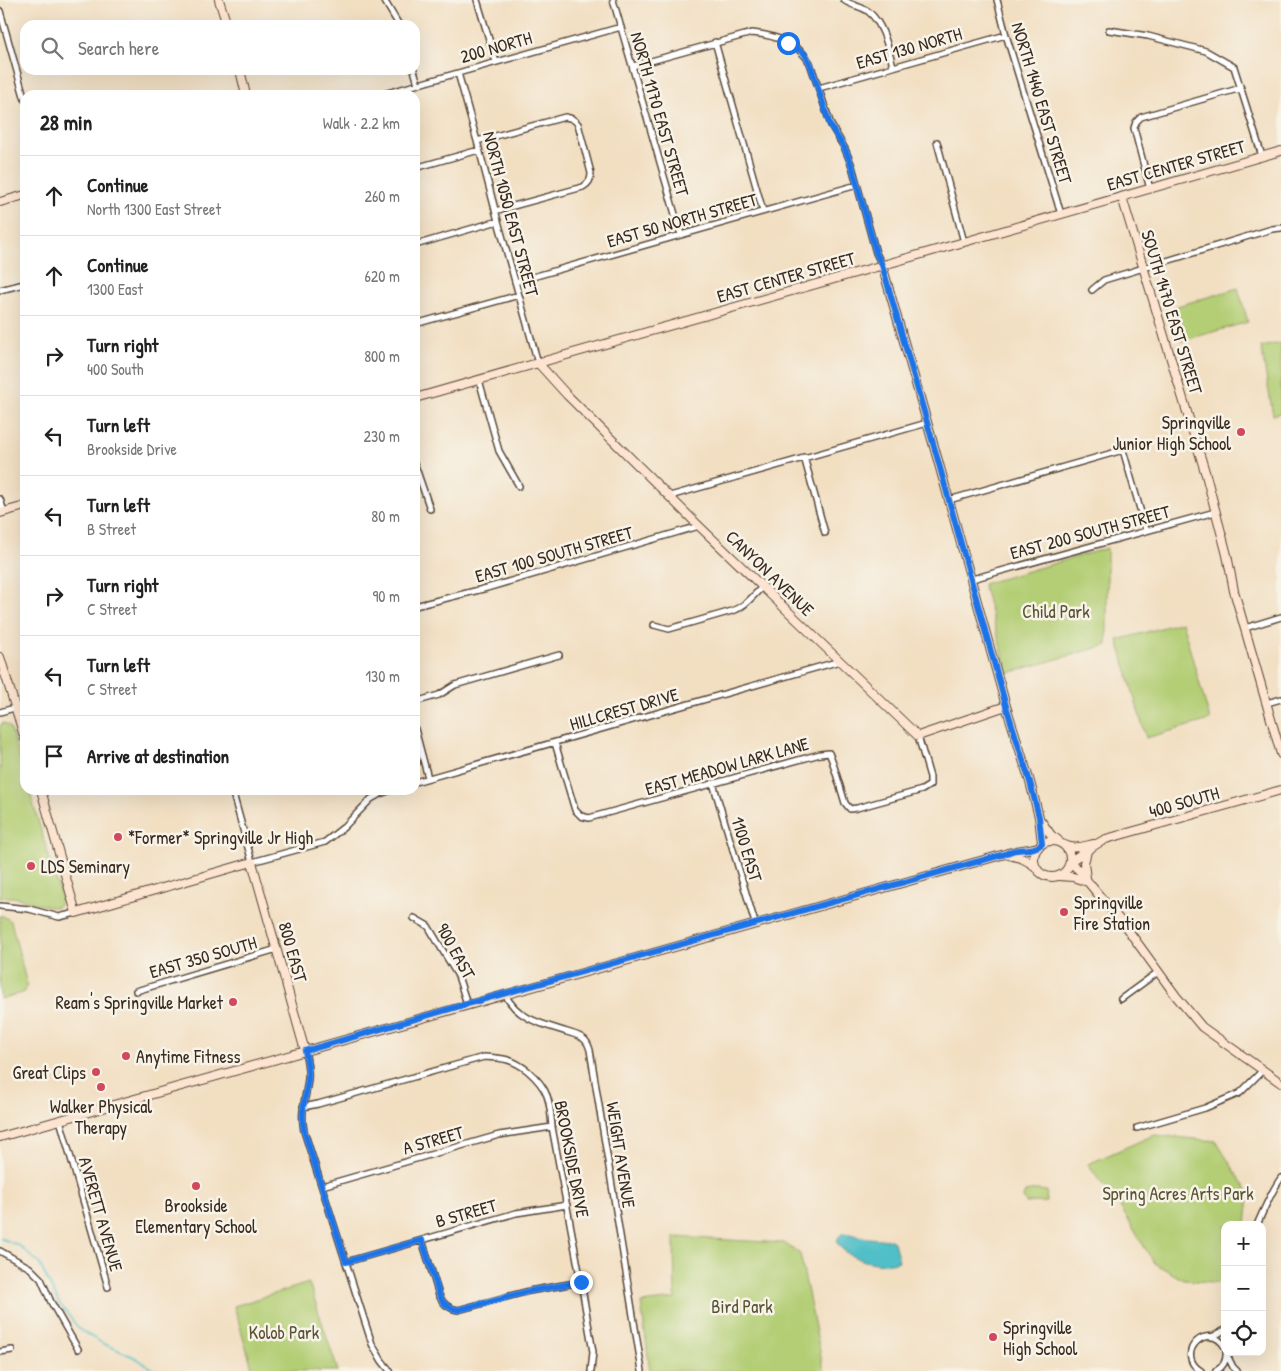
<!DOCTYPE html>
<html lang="en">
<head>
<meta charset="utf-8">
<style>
  :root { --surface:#fff; --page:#f2f2f2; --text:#222; --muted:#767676; --line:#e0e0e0 }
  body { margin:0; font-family:"Patrick Hand",sans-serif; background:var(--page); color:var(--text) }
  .controls { position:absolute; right:15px; bottom:15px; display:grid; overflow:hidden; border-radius:10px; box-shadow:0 5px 20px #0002 }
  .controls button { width:45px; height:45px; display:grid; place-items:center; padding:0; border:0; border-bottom:1px solid var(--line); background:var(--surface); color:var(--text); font:25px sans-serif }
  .stop { position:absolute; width:15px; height:15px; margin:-11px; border:4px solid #1a73e8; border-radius:50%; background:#fff }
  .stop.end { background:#1a73e8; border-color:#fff; box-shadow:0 1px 5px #0008 }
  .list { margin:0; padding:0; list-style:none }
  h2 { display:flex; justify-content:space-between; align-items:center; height:65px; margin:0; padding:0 20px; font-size:21px }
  h2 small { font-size:16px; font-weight:400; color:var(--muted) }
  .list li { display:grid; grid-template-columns:32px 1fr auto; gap:15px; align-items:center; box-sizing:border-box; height:80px; padding:0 20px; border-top:1px solid var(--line) }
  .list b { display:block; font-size:19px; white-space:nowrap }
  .list p { margin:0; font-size:16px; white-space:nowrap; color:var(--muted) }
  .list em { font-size:16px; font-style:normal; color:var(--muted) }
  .icon { flex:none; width:28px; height:28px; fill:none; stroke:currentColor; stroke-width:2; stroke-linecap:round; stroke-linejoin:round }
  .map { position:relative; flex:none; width:1281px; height:1371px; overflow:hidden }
  .search { position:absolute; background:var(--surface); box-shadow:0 5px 20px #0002; left:20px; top:20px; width:400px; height:55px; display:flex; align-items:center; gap:12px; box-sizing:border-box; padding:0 18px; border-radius:15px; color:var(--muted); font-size:19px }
  .panel { position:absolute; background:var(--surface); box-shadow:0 5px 20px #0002; left:20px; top:90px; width:400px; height:705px; border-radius:15px }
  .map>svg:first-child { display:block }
  .green { fill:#b3ce74; stroke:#777c49 }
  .water { fill:#51bfc7; stroke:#467472 }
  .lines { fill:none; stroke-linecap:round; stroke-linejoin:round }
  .stream { stroke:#51bfc7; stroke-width:2 }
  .street-casing { stroke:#564537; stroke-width:8 }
  .secondary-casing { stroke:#564537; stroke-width:10 }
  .street { stroke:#fff; stroke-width:5 }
  .secondary { stroke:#fde4d0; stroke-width:8 }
  .route { stroke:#1a73e8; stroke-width:6 }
  .poi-dot { fill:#d1495b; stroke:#f7f3e8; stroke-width:2 }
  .labels { text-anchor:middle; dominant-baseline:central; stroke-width:5; stroke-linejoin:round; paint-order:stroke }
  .street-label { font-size:18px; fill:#3b2a1e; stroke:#f7f3e8 }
  .poi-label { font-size:18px; fill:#3b2a1e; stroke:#f7f3e8; text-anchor:start }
  .park-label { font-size:18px; fill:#595334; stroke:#f7f3e8 }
</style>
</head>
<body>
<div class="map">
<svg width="1281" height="1371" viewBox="0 0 1281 1371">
  <rect width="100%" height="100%" fill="#f7f3e8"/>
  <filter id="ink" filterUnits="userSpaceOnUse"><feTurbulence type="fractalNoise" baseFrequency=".02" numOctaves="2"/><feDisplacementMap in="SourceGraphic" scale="10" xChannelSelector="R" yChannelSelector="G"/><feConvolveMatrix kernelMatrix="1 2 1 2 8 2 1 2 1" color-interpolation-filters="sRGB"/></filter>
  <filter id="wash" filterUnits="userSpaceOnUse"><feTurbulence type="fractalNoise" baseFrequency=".0096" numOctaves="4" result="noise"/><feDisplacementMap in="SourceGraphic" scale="20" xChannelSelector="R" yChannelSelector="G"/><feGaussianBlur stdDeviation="1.12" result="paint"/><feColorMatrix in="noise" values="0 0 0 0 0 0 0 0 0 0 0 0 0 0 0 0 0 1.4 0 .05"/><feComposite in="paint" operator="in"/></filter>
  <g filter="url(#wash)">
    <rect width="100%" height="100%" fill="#f2dfc2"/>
    <!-- green -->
    <path class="green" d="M1238,288L1248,322L1181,341L1171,308Z
      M1281,343V413L1273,415L1261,347Z
      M1107,548V645L1008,673L983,584Z
      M1182,622L1210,720L1146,738L1118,640Z
      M4,723L10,727L25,776V790H29L61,897L60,904L56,907H49L14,897H0V725Z
      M0,916H3L11,921L27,985L23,993L0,999Z
      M1154,1135L1216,1141L1249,1194L1246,1225H1225V1283L1184,1280L1154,1263L1110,1190L1101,1183L1088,1164Z
      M1037,1190L1047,1191L1046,1202L1026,1203L1023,1197L1025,1192Z
      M674,1237L784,1243L800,1254L824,1371H650L641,1303L675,1299Z
      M309,1283L338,1371H253L234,1306Z"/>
    <!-- water -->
    <path class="water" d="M845,1233L868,1238L891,1240L894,1242L899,1261C881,1268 846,1260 837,1242C838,1237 840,1234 845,1233Z"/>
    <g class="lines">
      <!-- stream -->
      <path class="stream" d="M0,1238L18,1245L39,1263L59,1303L80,1330L102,1343L136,1358L156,1371"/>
    </g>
  </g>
  <g filter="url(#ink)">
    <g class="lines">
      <defs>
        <path id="street" d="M384,0L399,25
          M477,0L496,62
          M613,0L681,235
          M844,0C851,6 862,6 869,12C884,25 888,48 893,66
          M997,0L1006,35L1061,214
          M0,11L25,100
          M1109,30L1148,36L1206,51L1234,67L1262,156
          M715,42L763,211
          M633,66L752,33C774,35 799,43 810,63L831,125L845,149L852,166L876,253L882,265
          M414,70L418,84
          M458,73L477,141L498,221L538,363
          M819,88L1006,35
          M380,95L621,27
          M477,141L565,117C571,118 574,119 578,124L591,173C591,180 589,183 583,187L495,211
          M937,142L964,242
          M415,168L479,150
          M1150,189L1134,128L1136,122L1141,117L1241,88
          M415,245L498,221
          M515,282L857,185
          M0,290L24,284L25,287
          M1092,290L1104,280L1272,229L1281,228
          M415,324L519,295
          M479,380L499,451L519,486
          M804,457L825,533
          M415,465L430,509
          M670,496L927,423
          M0,499L4,512
          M949,500L1123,450L1146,530
          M972,579L1215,512
          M415,606L487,588L699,526
          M654,625L669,629L732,611C745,607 753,596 763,586
          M1245,628L1281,617
          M415,702L439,695L455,685L559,655
          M1267,703L1281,699
          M0,712L25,705
          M415,729L428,778
          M555,743L575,810L581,816L589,818L820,754L829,753L832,760L845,803L850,809L857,808L922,790L930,785V777L918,736
          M415,782L840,661
          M713,783L755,923
          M232,790L252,862L325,842L344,827L371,799L380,794L391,790
          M0,906L29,909L59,917L76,913
          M414,918L428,926L458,976L467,1004
          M136,991L277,949
          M505,994C517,1019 542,1024 567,1032C573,1034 580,1035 585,1040C588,1043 589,1047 590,1050L642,1371
          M1121,999L1158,972
          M305,1051C307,1061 309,1069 308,1079C306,1099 300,1110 304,1131L372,1344L382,1361L390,1371
          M303,1107L318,1104L484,1057C503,1058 513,1059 528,1071C549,1089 550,1101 552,1127L581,1282L593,1352L591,1371
          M60,1120L108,1287
          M1137,1128L1205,1108L1240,1093L1263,1070
          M322,1186L499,1135L552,1127
          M1257,1225C1264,1209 1271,1192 1281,1178
          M422,1240L439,1295C443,1304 448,1308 458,1310L529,1291L581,1282
          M0,1251L30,1268L41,1279L51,1302L78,1349
          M346,1262L516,1213L567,1205
          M1212,1337L1225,1330
          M0,1352L12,1350
          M1227,1355L1233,1367L1237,1371
          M1201,1371C1173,1354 1208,1319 1225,1347
          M1216,1371C1223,1367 1227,1361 1226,1352"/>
        <path id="secondary" d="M219,0L227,25
          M240,70L246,95
          M1122,197L1206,475L1227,555L1234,591L1281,754
          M0,202L25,195
          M882,265L937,457L1006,706L1030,782L1039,817L1042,843
          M538,363L567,395L699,526L918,736L1006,706
          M415,398L964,242L1281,151
          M0,513L25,506
          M0,657L25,739
          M41,790L76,913L252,862L305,1051
          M1041,821L1051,835L1058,840
          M1034 859a18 18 0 1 1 36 0a18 18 0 1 1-36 0Z
          M1065,845C1074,850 1084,846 1094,844
          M1005,854C1021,858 1022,857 1036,867
          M1070,861C1083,854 1093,845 1106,839L1281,790
          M1070,862L1081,872L1088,882L1128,930L1176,996L1202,1027L1281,1083
          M1059,876L1073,877L1088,882
          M1086,878L1084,863L1087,851
          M0,1137C335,1042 670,947 1005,854C1016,850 1027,850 1038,847"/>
      </defs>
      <!-- street casing -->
      <use href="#street" class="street-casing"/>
      <!-- secondary casing -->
      <use href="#secondary" class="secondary-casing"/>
      <!-- street -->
      <use href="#street" class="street"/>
      <!-- secondary -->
      <use href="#secondary" class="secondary"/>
    </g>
  </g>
  <g class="lines" filter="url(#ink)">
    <!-- route -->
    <path class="route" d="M581,1282L530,1291L458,1310C448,1308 443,1304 439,1294L422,1240L346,1262L304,1131C300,1110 306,1099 308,1079C309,1069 307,1061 305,1051L467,1004L1005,854C1009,852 1013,850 1017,850C1026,849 1035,850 1042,844L1039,817L1030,782L1006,706L937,457L882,265L876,253L852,166L845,149L830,125L810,63L804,53L788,43"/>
  </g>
  <!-- markers -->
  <g class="poi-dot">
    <circle cx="1241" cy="432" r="5"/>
    <circle cx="118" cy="837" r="5"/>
    <circle cx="31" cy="866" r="5"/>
    <circle cx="1064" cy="912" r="5"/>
    <circle cx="233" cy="1002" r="5"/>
    <circle cx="126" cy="1056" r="5"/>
    <circle cx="96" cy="1072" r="5"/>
    <circle cx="101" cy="1087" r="5"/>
    <circle cx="196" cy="1186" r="5"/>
    <circle cx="993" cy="1337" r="5"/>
  </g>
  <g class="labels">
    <!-- street labels -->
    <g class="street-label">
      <text transform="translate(496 47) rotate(-16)">200 NORTH</text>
      <text transform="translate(909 48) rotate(-16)">EAST 130 NORTH</text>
      <text transform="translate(1042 103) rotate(73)">NORTH 1440 EAST STREET</text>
      <text transform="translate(660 114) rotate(74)">NORTH 1170 EAST STREET</text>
      <text transform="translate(1176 165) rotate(-16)">EAST CENTER STREET</text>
      <text transform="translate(511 214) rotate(75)">NORTH 1050 EAST STREET</text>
      <text transform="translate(682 220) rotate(-16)">EAST 50 NORTH STREET</text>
      <text transform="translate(786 277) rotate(-16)">EAST CENTER STREET</text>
      <text transform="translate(1172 312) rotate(73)">SOUTH 1470 EAST STREET</text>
      <text transform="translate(1090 532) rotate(-15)">EAST 200 SOUTH STREET</text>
      <text transform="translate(554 554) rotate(-16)">EAST 100 SOUTH STREET</text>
      <text transform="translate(770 573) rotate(44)">CANYON AVENUE</text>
      <text transform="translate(624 709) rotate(-16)">HILLCREST DRIVE</text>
      <text transform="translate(727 766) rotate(-16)">EAST MEADOW LARK LANE</text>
      <text transform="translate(1184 802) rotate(-16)">400 SOUTH</text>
      <text transform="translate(747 849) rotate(73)">1100 EAST</text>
      <text transform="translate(456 951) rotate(61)">900 EAST</text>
      <text transform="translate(293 952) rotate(74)">800 EAST</text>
      <text transform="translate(203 957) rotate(-16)">EAST 350 SOUTH</text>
      <text transform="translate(433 1140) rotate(-16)">A STREET</text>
      <text transform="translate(621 1155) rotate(81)">WEIGHT AVENUE</text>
      <text transform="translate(572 1159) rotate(79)">BROOKSIDE DRIVE</text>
      <text transform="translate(466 1213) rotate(-16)">B STREET</text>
      <text transform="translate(101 1214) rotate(74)">AVERETT AVENUE</text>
    </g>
    <!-- poi labels -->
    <g class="poi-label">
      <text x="1231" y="422" text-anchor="end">Springville<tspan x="1231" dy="21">Junior High School</tspan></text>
      <text x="128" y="837">*Former* Springville Jr High</text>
      <text x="41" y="866">LDS Seminary</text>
      <text x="1074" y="902">Springville<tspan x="1074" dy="21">Fire Station</tspan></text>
      <text x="223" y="1002" text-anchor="end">Ream's Springville Market</text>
      <text x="136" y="1056">Anytime Fitness</text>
      <text x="86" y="1072" text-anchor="end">Great Clips</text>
      <text x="101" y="1106" text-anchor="middle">Walker Physical<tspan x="101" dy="21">Therapy</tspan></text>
      <text x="196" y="1205" text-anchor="middle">Brookside<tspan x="196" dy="21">Elementary School</tspan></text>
      <text x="1003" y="1327">Springville<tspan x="1003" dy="21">High School</tspan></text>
    </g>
    <!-- park labels -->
    <g class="park-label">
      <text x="1056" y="611">Child Park</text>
      <text x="1178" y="1193">Spring Acres Arts Park</text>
      <text x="742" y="1306">Bird Park</text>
      <text x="284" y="1332">Kolob Park</text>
    </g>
  </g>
</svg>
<div class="controls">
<button>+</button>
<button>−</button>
<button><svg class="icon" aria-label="locate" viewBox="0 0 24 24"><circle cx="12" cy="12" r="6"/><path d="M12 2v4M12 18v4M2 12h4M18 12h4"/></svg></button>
</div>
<div class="stop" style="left:788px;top:43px"></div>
<div class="stop end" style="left:581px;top:1282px"></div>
<div class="search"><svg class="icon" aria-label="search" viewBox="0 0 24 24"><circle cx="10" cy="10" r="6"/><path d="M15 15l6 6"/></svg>Search here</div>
<section class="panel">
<h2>28 min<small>Walk · 2.2 km</small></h2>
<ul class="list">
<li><svg class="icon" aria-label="ahead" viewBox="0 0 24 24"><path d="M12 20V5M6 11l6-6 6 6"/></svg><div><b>Continue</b><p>North 1300 East Street</p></div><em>260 m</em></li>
<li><svg class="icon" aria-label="ahead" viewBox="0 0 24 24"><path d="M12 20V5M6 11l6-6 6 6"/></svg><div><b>Continue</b><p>1300 East</p></div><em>620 m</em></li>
<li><svg class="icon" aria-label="right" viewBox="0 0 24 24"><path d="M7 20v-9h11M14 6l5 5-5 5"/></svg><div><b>Turn right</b><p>400 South</p></div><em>800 m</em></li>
<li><svg class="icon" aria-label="left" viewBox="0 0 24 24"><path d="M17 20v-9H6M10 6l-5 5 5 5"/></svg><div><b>Turn left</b><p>Brookside Drive</p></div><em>230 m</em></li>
<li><svg class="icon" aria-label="left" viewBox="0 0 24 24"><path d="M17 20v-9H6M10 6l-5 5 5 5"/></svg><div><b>Turn left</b><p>B Street</p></div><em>80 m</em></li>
<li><svg class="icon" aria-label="right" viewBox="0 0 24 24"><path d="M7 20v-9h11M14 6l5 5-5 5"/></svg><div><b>Turn right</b><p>C Street</p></div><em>90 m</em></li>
<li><svg class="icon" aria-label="left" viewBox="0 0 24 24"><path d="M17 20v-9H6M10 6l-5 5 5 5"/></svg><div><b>Turn left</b><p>C Street</p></div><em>130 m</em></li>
<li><svg class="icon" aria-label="arrive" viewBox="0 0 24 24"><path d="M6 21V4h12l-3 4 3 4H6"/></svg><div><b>Arrive at destination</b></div></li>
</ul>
</section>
</div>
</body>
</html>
